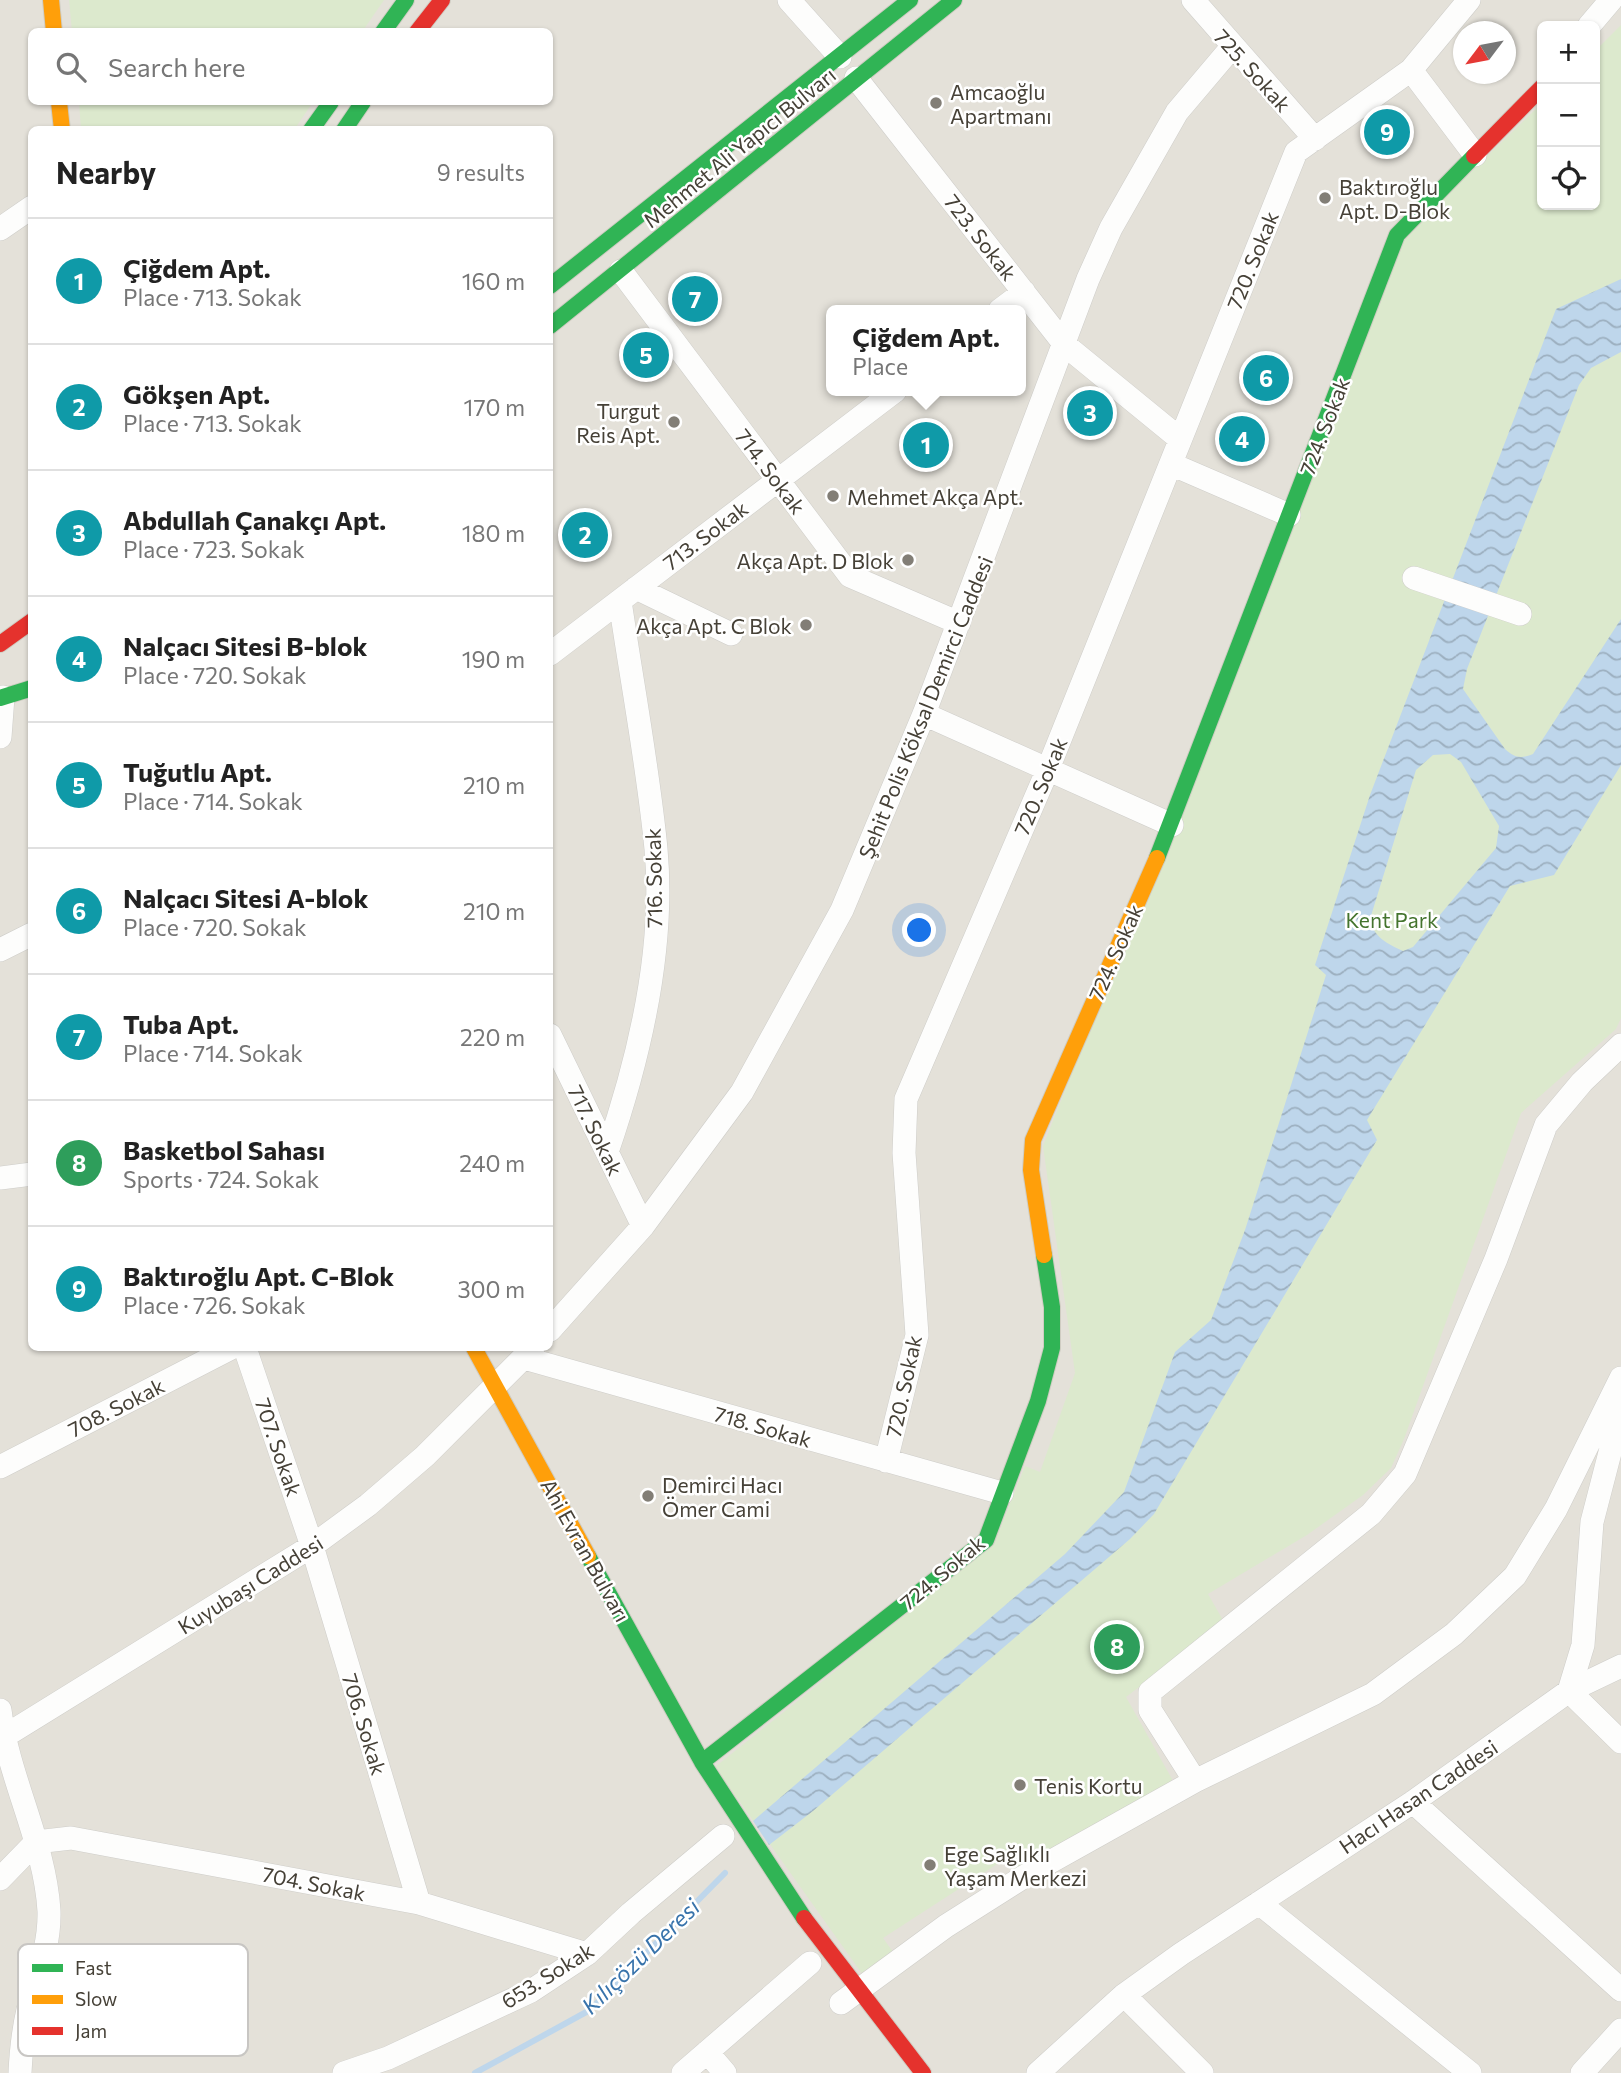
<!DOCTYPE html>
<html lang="en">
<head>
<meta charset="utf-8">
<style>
  :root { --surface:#fff; --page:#f2f2f2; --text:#222; --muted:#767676; --line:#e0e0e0; --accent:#0f766e }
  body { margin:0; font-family:Commissioner,sans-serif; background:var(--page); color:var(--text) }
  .controls { position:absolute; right:21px; top:21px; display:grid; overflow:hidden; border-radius:10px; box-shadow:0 2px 5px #0004 }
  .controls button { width:63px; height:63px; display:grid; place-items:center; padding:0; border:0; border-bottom:2px solid var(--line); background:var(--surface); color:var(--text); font:35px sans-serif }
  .compass { position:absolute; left:1453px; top:21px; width:63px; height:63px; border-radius:50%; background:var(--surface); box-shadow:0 2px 5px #0004; rotate:238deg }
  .you { position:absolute; left:920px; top:931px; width:24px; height:24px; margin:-18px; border:5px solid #fff; border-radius:50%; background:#1a73e8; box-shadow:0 0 0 10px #1a73e833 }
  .badge { display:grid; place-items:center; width:46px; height:46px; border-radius:50%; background:var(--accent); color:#fff; font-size:23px; font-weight:700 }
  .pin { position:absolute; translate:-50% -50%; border:4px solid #fff; box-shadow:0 2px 7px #0006 }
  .popup { position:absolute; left:826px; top:305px; width:200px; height:91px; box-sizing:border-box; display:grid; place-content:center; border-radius:10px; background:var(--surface); filter:drop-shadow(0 2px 5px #0005); font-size:23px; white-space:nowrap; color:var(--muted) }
  .popup b { font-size:26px; color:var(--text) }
  .popup::after { content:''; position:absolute; left:50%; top:100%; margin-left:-14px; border:14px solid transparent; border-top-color:var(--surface) }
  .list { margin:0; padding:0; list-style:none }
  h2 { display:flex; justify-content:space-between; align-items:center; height:91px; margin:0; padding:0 28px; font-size:30px }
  h2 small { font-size:23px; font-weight:400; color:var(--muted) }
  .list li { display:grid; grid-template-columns:46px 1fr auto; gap:21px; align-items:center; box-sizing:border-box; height:126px; padding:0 28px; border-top:2px solid var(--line) }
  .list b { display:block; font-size:26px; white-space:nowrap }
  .list p { margin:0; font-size:23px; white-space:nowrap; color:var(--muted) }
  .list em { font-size:23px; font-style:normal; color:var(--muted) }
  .icon { flex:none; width:38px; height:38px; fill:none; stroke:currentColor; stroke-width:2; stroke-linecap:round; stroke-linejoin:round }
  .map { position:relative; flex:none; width:1621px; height:2073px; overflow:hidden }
  .search { position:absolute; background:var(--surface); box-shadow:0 2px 5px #0004; left:28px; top:28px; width:525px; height:77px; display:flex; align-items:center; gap:18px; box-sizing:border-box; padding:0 24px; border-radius:10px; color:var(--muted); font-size:26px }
  .panel { position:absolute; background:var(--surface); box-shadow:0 2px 5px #0004; left:28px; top:126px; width:525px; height:1225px; border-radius:10px }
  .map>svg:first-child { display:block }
  .residential { fill:#e4e1d9; fill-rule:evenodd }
  .green { fill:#dce9cd }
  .water { fill:url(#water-waves); fill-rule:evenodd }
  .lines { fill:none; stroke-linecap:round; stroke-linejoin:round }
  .stream { stroke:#bed6eb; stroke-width:6 }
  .street-casing { stroke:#cecdc9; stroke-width:24 }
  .fast-casing { stroke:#cfccc2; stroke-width:18 }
  .slow-casing { stroke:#cfccc2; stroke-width:18 }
  .jam-casing { stroke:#cfccc2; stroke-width:18 }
  .street { stroke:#fdfdfc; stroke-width:23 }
  .fast { stroke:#30b455; stroke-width:16 }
  .slow { stroke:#ff9f0a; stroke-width:16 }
  .jam { stroke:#e5322d; stroke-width:16 }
  .poi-dot { fill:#827e76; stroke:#fff; stroke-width:2.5 }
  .labels { text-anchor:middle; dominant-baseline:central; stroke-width:5; stroke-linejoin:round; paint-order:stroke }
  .street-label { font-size:21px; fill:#464137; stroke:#fff }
  .poi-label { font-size:21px; fill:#464137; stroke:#fff; text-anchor:start }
  .park-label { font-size:21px; fill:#44742e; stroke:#fff }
  .water-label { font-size:23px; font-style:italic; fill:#3873ab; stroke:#fff }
  .key { fill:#fff; stroke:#c8c6c3; stroke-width:2 }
  .key-label { font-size:19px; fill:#464137 }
</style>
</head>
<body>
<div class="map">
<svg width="1621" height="2073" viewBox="0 0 1621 2073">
  <defs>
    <pattern id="water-waves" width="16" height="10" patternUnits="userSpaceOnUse" patternTransform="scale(1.75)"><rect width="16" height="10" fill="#bed6eb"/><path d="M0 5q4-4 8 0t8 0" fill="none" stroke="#9cafbf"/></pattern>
  </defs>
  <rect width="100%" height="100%" fill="#f0efeb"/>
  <!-- residential -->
  <path class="residential" d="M0,0H1621V2073H0ZM1542,26H1595V205H1542ZM32,32H550V102H32ZM1464,32H1506V74H1464ZM32,130H550V1348H32ZM832,310H1020V391H832Z"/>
  <!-- green -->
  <path class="green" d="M69,0H384L362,32L72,31Z
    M1621,25V1018L1616,1029L1521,1113L1404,1439L1391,1468L1363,1495L1307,1535L1208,1594L1224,1622L1126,1697L1172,1779L1164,1791L1015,1872L1005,1859L883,1938L893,1952L863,1975L715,1767L994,1544L1025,1466L1040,1472L1075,1373L1043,1146L1402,239L1542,103V205H1595V51Z
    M79,102H313L294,130L81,129Z"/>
  <!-- water -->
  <path class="water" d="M1621,279V352L1591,368L1579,385L1467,669L1463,689L1505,749C1515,758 1521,759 1533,754L1621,619V765L1554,875L1510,886L1367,1120L1377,1140L1154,1514L1130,1539L813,1811L769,1845L753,1821L1065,1554L1124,1492L1175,1352L1211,1320L1245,1230L1326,975L1315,965L1370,795L1556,309ZM1450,754L1461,762L1499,826L1496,848L1413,947L1403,951C1389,945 1372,936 1370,919L1416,770L1433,755Z"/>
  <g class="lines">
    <!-- stream -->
    <path class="stream" d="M475,2073L590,2010L725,1873"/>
    <defs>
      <path id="street" d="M789,0L840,57
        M1193,0L1315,139
        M1589,26L1611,0
        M1411,70L1475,155
        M856,78L1065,345L1180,439
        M0,229L32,207
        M621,271L850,576L959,623
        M1000,310L1024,292
        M1171,464L1289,515
        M1414,578L1520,614
        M636,588L731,634
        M550,654L895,391
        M924,714L1172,825
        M0,737L3,697
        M0,950L32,934
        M550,1035L643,1226
        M607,1152C639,1059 665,948 656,849C648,766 632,683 620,601
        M0,1178L32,1174
        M550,1330L643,1226L742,1092L842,910L924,714L1088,279L1111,228L1177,112L1232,47
        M245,1348L312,1546L419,1903
        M524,1358L1002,1493
        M886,1461L917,1335L904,1153L906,1099L1048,769L1296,152L1411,70L1469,0
        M0,1467L231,1348
        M1621,1666L1569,1691L1621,1742
        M0,1710C8,1778 45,1842 49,1911C50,1946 37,1977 28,2010C23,2031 21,2051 20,2073
        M0,1739L312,1546L368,1505L425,1456L533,1348
        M1195,1781L1373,1694L1454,1634L1515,1576L1556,1509L1621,1378
        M1413,1802L1621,1990
        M36,1842L71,1838L419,1903L587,1954
        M0,1879L36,1842
        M1259,1903L1470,2073
        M1124,1995L1202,2073
        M841,2003L946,1926L1025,1876L1195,1781L1150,1710V1692L1371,1514L1405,1474L1496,1259L1546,1125L1582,1082L1621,1045
        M707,2052L725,2073
        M344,2073L388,2058L531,1991L587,1954L631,1913L723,1836
        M683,2073L810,1963
        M1038,2073L1124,1995L1181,1954L1413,1802L1569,1691L1583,1645L1592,1522L1621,1410
        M1582,2073L1621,2030"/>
      <path id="fast" d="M383,32L406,0
        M311,130L331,102
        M344,130L363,102
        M550,286L910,0
        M550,326L954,0
        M0,698L32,688
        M1157,858L1397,235L1474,156
        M588,1556L702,1762L804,1918
        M702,1762L986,1540L1038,1401L1052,1348V1307L1044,1255"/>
      <path id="slow" d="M51,0L54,32
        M59,102L62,130
        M1044,1255L1031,1170L1033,1140L1157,858
        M474,1348L588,1556"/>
      <path id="jam" d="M417,32L442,0
        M1474,156L1542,87
        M0,644L32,621
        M804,1918L923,2073"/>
    </defs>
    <!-- street casing -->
    <use href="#street" class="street-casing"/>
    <!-- fast casing -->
    <use href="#fast" class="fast-casing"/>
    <!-- slow casing -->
    <use href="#slow" class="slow-casing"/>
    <!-- jam casing -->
    <use href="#jam" class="jam-casing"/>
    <!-- street -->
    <use href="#street" class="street"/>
    <!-- fast -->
    <use href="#fast" class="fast"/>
    <!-- slow -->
    <use href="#slow" class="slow"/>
    <!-- jam -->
    <use href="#jam" class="jam"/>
  </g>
  <!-- markers -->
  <g class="poi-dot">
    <circle cx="936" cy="103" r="7"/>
    <circle cx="1325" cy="198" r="7"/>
    <circle cx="674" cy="422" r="7"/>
    <circle cx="833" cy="496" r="7"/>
    <circle cx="908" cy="560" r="7"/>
    <circle cx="806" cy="625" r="7"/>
    <circle cx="648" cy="1496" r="7"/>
    <circle cx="1020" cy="1785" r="7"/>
    <circle cx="930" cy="1865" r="7"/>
  </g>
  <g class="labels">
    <!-- street labels -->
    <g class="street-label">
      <text transform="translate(1253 70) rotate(48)">725. Sokak</text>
      <text transform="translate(739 147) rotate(-39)">Mehmet Ali Yapıcı Bulvarı</text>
      <text transform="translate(981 237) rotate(52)">723. Sokak</text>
      <text transform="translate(1252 260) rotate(-68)">720. Sokak</text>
      <text transform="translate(1324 426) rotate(-69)">724. Sokak</text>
      <text transform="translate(771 471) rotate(53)">714. Sokak</text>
      <text transform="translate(705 535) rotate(-37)">713. Sokak</text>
      <text transform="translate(925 707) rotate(-68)">Şehit Polis Köksal Demirci Caddesi</text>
      <text transform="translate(1040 786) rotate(-67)">720. Sokak</text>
      <text transform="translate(653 878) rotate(-91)">716. Sokak</text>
      <text transform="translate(1115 952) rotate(-66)">724. Sokak</text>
      <text transform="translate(596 1130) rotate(64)">717. Sokak</text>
      <text transform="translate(903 1386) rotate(-78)">720. Sokak</text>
      <text transform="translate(116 1407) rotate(-27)">708. Sokak</text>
      <text transform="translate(763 1426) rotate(16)">718. Sokak</text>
      <text transform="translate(279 1447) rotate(71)">707. Sokak</text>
      <text transform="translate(586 1550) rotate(61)">Ahi Evran Bulvarı</text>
      <text transform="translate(942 1572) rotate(-40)">724. Sokak</text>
      <text transform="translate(250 1584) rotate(-32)">Kuyubaşı Caddesi</text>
      <text transform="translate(365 1724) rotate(73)">706. Sokak</text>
      <text transform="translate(1418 1796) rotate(-34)">Hacı Hasan Caddesi</text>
      <text transform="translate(314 1883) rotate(11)">704. Sokak</text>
      <text transform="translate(547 1975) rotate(-32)">653. Sokak</text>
    </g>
    <!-- poi labels -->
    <g class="poi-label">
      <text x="950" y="91">Amcaoğlu<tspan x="950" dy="24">Apartmanı</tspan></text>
      <text x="1339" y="186">Baktıroğlu<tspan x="1339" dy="24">Apt. D-Blok</tspan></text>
      <text x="660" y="410" text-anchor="end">Turgut<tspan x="660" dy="24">Reis Apt.</tspan></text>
      <text x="847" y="496">Mehmet Akça Apt.</text>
      <text x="894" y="560" text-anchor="end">Akça Apt. D Blok</text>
      <text x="792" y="625" text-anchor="end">Akça Apt. C Blok</text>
      <text x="662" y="1484">Demirci Hacı<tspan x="662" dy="24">Ömer Cami</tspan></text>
      <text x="1034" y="1785">Tenis Kortu</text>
      <text x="944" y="1853">Ege Sağlıklı<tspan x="944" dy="24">Yaşam Merkezi</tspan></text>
    </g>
    <!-- park labels -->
    <g class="park-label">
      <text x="1392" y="919">Kent Park</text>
    </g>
    <!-- water labels -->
    <g class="water-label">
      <text transform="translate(640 1956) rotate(-44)">Kılıçözü Deresi</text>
    </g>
  </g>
  <!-- legend -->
  <rect x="18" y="1944" width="230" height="112" rx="10" class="key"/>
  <rect x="32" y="1964" width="31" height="8" fill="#30b455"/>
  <rect x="32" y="1995" width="31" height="9" fill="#ff9f0a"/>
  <rect x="32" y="2027" width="31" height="8" fill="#e5322d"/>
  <g class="key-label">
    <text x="75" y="1975">Fast</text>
    <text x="75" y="2006">Slow</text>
    <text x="75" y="2038">Jam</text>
  </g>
</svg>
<div class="controls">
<button>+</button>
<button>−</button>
<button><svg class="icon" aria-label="locate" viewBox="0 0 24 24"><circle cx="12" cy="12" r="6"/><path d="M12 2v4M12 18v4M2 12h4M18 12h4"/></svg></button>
</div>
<svg class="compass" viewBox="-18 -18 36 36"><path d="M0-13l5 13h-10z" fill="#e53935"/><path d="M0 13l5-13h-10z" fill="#767676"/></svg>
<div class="you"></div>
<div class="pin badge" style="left:926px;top:445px;background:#0f9aa8">1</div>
<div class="popup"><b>Çiğdem Apt.</b>Place</div>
<div class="pin badge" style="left:585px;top:535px;background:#0f9aa8">2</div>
<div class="pin badge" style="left:1090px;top:413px;background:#0f9aa8">3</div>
<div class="pin badge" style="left:1242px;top:439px;background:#0f9aa8">4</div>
<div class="pin badge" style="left:646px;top:355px;background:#0f9aa8">5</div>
<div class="pin badge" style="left:1266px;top:378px;background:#0f9aa8">6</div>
<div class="pin badge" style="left:695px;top:299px;background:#0f9aa8">7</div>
<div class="pin badge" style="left:1117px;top:1647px;background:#2e9e5b">8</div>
<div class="pin badge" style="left:1387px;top:132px;background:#0f9aa8">9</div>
<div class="search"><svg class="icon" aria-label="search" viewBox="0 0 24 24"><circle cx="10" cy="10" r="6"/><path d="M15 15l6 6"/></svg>Search here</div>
<section class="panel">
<h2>Nearby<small>9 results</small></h2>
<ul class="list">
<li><span class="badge" style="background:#0f9aa8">1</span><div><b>Çiğdem Apt.</b><p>Place · 713. Sokak</p></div><em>160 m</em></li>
<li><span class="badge" style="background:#0f9aa8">2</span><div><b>Gökşen Apt.</b><p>Place · 713. Sokak</p></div><em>170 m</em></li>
<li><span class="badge" style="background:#0f9aa8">3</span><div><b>Abdullah Çanakçı Apt.</b><p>Place · 723. Sokak</p></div><em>180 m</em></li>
<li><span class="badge" style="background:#0f9aa8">4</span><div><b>Nalçacı Sitesi B-blok</b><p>Place · 720. Sokak</p></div><em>190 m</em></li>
<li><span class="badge" style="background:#0f9aa8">5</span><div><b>Tuğutlu Apt.</b><p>Place · 714. Sokak</p></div><em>210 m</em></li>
<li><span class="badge" style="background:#0f9aa8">6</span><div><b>Nalçacı Sitesi A-blok</b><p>Place · 720. Sokak</p></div><em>210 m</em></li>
<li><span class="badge" style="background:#0f9aa8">7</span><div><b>Tuba Apt.</b><p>Place · 714. Sokak</p></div><em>220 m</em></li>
<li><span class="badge" style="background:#2e9e5b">8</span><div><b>Basketbol Sahası</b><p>Sports · 724. Sokak</p></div><em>240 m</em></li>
<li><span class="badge" style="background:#0f9aa8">9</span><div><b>Baktıroğlu Apt. C-Blok</b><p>Place · 726. Sokak</p></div><em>300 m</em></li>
</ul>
</section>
</div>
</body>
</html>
